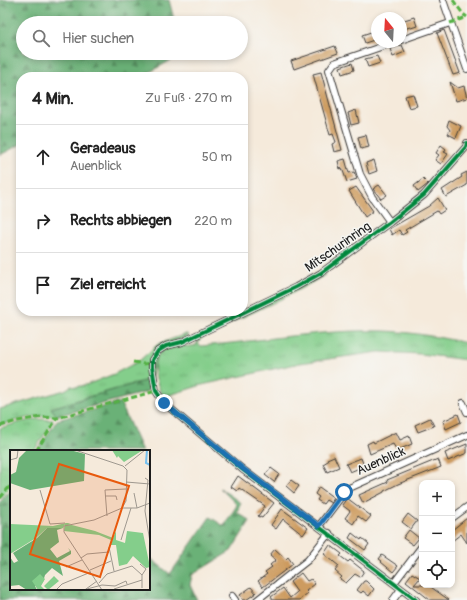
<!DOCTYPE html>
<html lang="de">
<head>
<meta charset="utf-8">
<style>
  :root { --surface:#fff; --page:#f2f2f2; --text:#222; --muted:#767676; --line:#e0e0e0 }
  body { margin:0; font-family:Pangolin,sans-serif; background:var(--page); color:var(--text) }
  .controls { position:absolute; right:12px; bottom:12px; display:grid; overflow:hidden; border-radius:8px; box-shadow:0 2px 6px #0003 }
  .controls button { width:36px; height:36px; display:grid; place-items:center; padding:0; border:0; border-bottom:1px solid var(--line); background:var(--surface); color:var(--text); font:20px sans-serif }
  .compass { position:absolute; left:371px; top:12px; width:36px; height:36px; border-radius:50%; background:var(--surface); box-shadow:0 2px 6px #0003; rotate:342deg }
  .stop { position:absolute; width:12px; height:12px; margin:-9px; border:3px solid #1f6fb2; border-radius:50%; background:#fff }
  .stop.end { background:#1f6fb2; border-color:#fff; box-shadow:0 1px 4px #0008 }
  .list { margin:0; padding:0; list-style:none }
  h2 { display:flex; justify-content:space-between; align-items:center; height:52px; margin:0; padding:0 16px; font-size:17px }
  h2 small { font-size:13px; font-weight:400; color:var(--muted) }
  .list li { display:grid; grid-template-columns:26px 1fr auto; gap:12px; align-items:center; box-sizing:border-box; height:64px; padding:0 16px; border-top:1px solid var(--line) }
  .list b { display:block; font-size:15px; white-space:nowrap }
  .list p { margin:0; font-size:13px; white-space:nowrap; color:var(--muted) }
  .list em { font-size:13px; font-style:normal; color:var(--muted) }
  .icon { flex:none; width:22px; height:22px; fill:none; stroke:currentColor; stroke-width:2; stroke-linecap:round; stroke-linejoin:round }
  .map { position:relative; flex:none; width:467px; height:600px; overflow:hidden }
  .search { position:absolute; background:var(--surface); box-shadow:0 2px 6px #0003; left:16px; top:16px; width:232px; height:44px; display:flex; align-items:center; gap:10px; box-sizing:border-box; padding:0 14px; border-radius:22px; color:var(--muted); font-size:15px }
  .panel { position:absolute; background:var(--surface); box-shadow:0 2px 6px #0003; left:16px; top:72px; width:232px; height:244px; border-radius:16px }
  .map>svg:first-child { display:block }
  .grass { fill:url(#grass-tufts); stroke:#507554 }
  .forest { fill:url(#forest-firs); stroke:#44664a }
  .building { fill:#cd9b5f }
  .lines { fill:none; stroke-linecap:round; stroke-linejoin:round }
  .street-casing { stroke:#3d3b39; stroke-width:8 }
  .street { stroke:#fff; stroke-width:6 }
  .quiet { stroke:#55b145; stroke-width:3; stroke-dasharray:6 3; stroke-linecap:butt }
  .cycleway-casing { stroke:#f6f6f2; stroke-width:6 }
  .cycleway { stroke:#00873e; stroke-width:4 }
  .route { stroke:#1f6fb2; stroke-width:5 }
  .labels { text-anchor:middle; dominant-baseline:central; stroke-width:3; stroke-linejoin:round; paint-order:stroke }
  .street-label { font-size:13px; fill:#1c1c1c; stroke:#f6f6f2 }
  .inset-river { fill:none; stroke:#76c1ef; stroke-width:2 }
  .inset-road { fill:none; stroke:#9e988f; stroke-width:1 }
  .view { fill:#e8590c; fill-opacity:0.15; stroke:#e8590c; stroke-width:2 }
  .inset-edge { fill:none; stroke:#1c1c1c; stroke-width:2 }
</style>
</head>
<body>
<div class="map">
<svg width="467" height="600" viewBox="0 0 467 600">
  <defs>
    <pattern id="grass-tufts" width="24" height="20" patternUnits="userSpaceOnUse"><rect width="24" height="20" fill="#84ce8b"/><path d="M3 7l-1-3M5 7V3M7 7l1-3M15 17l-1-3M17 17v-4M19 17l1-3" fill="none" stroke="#71b077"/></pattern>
    <pattern id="forest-firs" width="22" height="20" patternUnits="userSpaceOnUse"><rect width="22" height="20" fill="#6bb177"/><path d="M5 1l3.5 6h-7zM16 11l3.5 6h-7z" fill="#578f61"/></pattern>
  </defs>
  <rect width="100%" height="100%" fill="#f6f6f2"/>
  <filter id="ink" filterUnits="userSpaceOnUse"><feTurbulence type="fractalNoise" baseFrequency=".025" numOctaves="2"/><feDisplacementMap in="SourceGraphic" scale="8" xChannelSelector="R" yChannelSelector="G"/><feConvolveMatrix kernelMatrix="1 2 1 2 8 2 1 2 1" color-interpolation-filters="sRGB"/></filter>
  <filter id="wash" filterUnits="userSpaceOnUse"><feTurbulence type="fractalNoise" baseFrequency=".012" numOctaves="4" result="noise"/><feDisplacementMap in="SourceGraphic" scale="16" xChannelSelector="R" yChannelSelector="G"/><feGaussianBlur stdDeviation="0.9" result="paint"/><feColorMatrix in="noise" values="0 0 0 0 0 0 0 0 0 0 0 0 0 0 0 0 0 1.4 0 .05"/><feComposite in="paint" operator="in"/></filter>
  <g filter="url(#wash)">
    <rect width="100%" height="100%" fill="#f5eadb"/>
    <!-- grass -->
    <path class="grass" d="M323,274L325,275C287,298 245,316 204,335L198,343L201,346C262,341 322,329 383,331C412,332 439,337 467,343V360L420,354L379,352L300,363L202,385L163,397C153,377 146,349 177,345C185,345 186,348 196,345L200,336Z
      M186,334H187L188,336L157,349L151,379L51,408L57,416C36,415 20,419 0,425V409L65,390L71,386L76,387L86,385L114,374L139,361L158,344Z
      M38,419L54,420L34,451H11V486L0,499V428L21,422Z"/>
    <!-- forest -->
    <path class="forest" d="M0,0H169L175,23H23V53H182V54L141,77H21V144L0,155Z
      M151,379V387L147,392L57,416L51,408Z
      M120,402L142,451H37L57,420Z
      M220,488L241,503L237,512L250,521L231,551L192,575L190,585L197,600H0V502L11,490V589H149V557L170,574L210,517L224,526L237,505Z"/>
    <g id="blocks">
      <!-- building -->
      <path class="building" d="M414,17L417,26L411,28L410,27L401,30V21Z
        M444,30L460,73L453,75L437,33Z
        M371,32L374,40L365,43L362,35Z
        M402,45L405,52L393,57L390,49Z
        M335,46L338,53L294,69L291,61Z
        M377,56L380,63L368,67L365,59Z
        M352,63L354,70L342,74L340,67Z
        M321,72L342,150L334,152L332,144L336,142L333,134L330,135L313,74Z
        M450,82L458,88L464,86L467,98L456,101Z
        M413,94L417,106L409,108L405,96Z
        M356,110L359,123L351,125L348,113Z
        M449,120L461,126L456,138L448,134L450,130L447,126Z
        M366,135L369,147L361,149L358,137Z
        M441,145L446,149L444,152L448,154L441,164L435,160L439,155L436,153Z
        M345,159L349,173L354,172L357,179L347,182L342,168L340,169L338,161Z
        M374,160L377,171L369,174L366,163Z
        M467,172V185L446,197L442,190L462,177L461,175Z
        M423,179L428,184L418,192L414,186Z
        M379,185L387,195L381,199L373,189Z
        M356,187L373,211L365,217L349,191Z
        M438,198L445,210L439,214L437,211L405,230L407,232L402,235L399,230L392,235L389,229L429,206Z
        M458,414L461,422L446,429L443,421Z
        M430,418L434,426L418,432L415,425Z
        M396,432L400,440L409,436L412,444L398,450L397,448L396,449L393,444L370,454L367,444L373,441L374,443Z
        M467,444V453L448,461L445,453Z
        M334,456L339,467L327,472L323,464L328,461L327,459Z
        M361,458L364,466L350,472L346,464Z
        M438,459L441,467L398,484L384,491V492L363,503L359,495L388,482L387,480Z
        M271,468L279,474L274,482L265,475Z
        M238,476L274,503L262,518L258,516L265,506L239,488L237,491L231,487Z
        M291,480L299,486L294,493L286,486Z
        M319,487L334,498L331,503L326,500L323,504L317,500L319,497L315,494Z
        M347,498L371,516L366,522L358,516L353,524L345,518L350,511L342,505Z
        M282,509L308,528L303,535L283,519L276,529L271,525Z
        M408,514L417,521L411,529L402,522Z
        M467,518V543L461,534L452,541V530Z
        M409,530L419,538L413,545L403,538Z
        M352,533L361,540L362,538L369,544L365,550L349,538Z
        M330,545L342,554L340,556L348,562L350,560L364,571L360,577L355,574L346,583L340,579L342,577L335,571L339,566L324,554Z
        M275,549L286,559L288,557L293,564L263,587L258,581L267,574L265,572L272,567L270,565L276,560L270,555Z
        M382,555L398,566L393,572L381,562L382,561L379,559Z
        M301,573L307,581L311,579L315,584L306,591L308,593L299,600H273L271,597L283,588L290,598L297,592L290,582Z
        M412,573L420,578L414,585H428L449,600H430L420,592L406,581Z
        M364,581H366L374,589L369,596L363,591L361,593L357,590Z
        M251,587L256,593L246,600H243L240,595Z"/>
    </g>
  </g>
  <g filter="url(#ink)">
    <use href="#blocks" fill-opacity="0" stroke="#3d3b39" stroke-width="1"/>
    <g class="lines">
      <defs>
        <path id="street" d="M443,0L467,69
          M401,40L450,23
          M390,222L372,197L360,174L329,70L334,63L395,42
          M463,403L467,412
          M452,518L467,507
          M319,526L347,489L467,435
          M394,583L422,546
          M232,596L235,600
          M257,600L308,560L329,533
          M393,600L401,589
          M416,600L242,469L164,403L156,391L152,367V360L158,351L166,346L182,342L296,287L321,273L390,222L424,195L466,147L467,143"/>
      </defs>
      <!-- street casing -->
      <use href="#street" class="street-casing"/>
      <!-- street -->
      <use href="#street" class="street"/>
      <!-- quiet -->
      <path class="quiet" d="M453,0L463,14L467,17
        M450,23L467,17
        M133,362L144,364L152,363
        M0,426L17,421L41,417L57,418L156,391
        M36,451L57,418
        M0,498L11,485"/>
      <defs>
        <path id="cycleway" d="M416,600L242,469L164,403L156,391L152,367V360L158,351L166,346L182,342L296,287L321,273L390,222L424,195L466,147L467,143"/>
      </defs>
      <!-- cycleway casing -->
      <use href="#cycleway" class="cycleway-casing"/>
      <!-- cycleway -->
      <use href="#cycleway" class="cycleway"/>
    </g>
  </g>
  <g class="lines" filter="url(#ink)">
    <!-- route -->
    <path class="route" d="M164,403L242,468L319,526L344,492"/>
  </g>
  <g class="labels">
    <!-- street labels -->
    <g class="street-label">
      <text transform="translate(338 247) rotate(-35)">Mitschurinring</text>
      <text transform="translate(381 461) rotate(-24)">Auenblick</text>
    </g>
  </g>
  <!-- overview -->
  <g transform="translate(10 450)">
    <rect width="140" height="140" fill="#f5eadb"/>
    <path d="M102,0H133L114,12L108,6L107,8ZM61,73L58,74L85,81L103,88L106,81V90L115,93L117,81L133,83L140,117L136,118L123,106L117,114L109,116L106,95H100L101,90L89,85L54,81L55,74L53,78H37L26,88L0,104V74L43,76L56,73Z" fill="#84ce8b"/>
    <path d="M17,0H60L75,4L74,31L20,40L0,33V25L6,22L9,8ZM37,78H53L47,80L49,92L40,99L47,108L60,101L58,98L61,101V104L49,111L53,126L42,118L35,125L33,132L25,136L27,140H17L9,135L0,136V107L4,113L8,111L10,114L3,103L27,88Z" fill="#6bb177"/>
    <path d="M30,124L35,129L31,136L35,140H28L22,131ZM44,126L49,131L38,140L34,136Z" fill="#84ce8b"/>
    <path class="inset-river" d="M137,0L136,13L140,15"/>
    <path class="inset-road" d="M65,0L113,16L117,20L116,51L112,58L84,70L54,76V82L92,140M0,10L7,8L8,0M115,16L135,0M135,28L138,30L135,61L140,92M116,32L140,34M30,40L40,74L55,73M124,43L127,58M95,46H106L107,50M112,58H127L140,53M97,66L95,40L116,39M111,90L121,58M99,97L104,121M71,108L77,104L99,102M130,114L136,119L132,125M56,117L72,110M80,120L101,111M89,133L97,124L122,116L132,125V138M105,136L116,131L117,134M76,139L87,131M104,139L132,130M46,140L52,134L81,122M73,140L92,135L105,136"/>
    <path class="view" d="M49,14L119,36L90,127L20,104Z"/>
    <rect width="140" height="140" class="inset-edge"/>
  </g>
</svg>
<div class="controls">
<button>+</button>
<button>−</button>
<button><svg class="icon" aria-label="locate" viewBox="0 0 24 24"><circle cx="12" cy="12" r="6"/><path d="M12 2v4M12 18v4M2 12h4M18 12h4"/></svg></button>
</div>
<svg class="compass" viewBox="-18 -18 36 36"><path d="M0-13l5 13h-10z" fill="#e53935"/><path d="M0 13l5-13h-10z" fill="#767676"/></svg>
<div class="stop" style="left:344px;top:492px"></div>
<div class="stop end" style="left:164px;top:403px"></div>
<div class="search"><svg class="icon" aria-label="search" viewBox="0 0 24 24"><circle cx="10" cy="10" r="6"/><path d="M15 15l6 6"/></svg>Hier suchen</div>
<section class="panel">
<h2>4 Min.<small>Zu Fuß · 270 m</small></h2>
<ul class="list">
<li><svg class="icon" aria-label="ahead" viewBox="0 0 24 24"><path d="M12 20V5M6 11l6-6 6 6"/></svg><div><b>Geradeaus</b><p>Auenblick</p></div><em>50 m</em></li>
<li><svg class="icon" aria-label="right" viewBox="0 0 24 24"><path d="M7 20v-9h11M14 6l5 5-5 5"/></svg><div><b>Rechts abbiegen</b></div><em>220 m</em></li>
<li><svg class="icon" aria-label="arrive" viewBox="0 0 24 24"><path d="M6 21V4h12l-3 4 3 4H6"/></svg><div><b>Ziel erreicht</b></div></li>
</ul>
</section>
</div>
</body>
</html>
